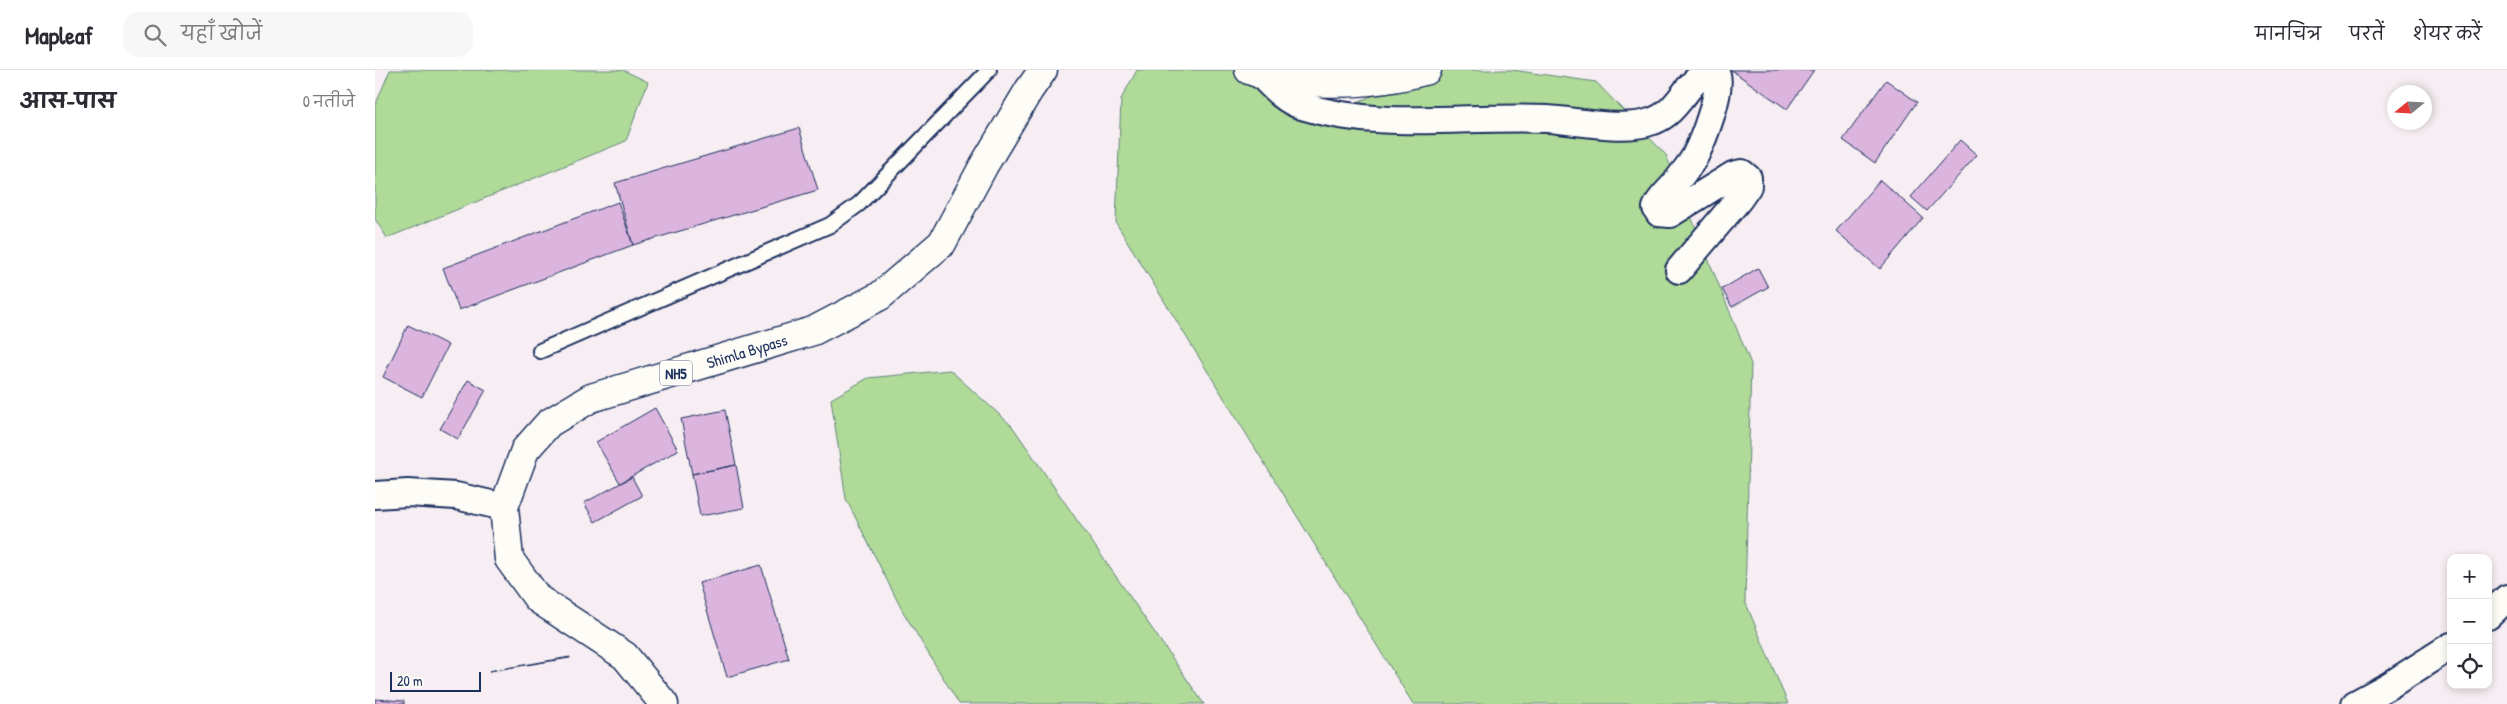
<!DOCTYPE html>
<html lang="hi">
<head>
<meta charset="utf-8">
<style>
  :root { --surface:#fff; --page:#f7f7f7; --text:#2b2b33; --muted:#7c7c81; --line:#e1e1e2 }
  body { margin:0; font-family:"Patrick Hand","Playpen Sans Deva",sans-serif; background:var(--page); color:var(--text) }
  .controls { position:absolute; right:15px; bottom:15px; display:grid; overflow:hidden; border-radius:10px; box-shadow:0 2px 8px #0003 }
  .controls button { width:45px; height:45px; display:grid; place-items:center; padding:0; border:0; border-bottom:1px solid var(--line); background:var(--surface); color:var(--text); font:25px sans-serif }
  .compass { position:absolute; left:2012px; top:15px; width:45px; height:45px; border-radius:50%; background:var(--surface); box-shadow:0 2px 8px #0003; rotate:252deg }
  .scale { position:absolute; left:15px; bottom:12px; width:91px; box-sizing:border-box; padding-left:5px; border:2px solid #1b2f5e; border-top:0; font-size:14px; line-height:18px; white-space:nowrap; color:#1b2f5e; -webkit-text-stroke:4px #fdfcf7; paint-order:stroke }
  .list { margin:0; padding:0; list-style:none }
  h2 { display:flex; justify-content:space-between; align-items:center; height:65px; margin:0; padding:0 20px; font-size:21px }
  h2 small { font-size:16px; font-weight:400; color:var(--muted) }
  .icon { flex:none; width:28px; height:28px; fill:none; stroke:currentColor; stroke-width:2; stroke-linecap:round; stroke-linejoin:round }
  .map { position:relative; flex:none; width:2132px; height:634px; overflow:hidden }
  header { display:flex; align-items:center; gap:30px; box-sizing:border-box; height:70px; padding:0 25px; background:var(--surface); border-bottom:1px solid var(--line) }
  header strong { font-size:24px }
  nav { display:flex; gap:28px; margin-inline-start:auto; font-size:18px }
  .search { width:350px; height:45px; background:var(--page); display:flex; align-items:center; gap:12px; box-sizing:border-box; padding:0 18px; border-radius:15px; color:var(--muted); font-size:19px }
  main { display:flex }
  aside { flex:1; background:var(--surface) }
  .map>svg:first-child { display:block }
  .green { fill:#afda98; stroke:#65847b }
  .building { fill:#dbb5de; stroke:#1b2f5e }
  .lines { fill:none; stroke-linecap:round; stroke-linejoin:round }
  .service-casing { stroke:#1b2f5e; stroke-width:18 }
  .minor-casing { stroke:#1b2f5e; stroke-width:30 }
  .trunk-casing { stroke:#1b2f5e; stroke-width:31 }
  .service { stroke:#fdfcf7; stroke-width:14 }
  .minor { stroke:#fdfcf7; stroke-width:26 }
  .trunk { stroke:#fdfcf7; stroke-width:28 }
  .labels { text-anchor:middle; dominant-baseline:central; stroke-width:5; stroke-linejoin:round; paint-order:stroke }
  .shield { fill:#fdfcf7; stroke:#5f6c8c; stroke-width:1 }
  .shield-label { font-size:15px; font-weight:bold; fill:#1b2f5e }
  .street-label { font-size:16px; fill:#1b2f5e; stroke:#fdfcf7 }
</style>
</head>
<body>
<header>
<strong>Mapleaf</strong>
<div class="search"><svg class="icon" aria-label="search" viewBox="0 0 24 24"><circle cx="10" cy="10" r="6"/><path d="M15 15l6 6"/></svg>यहाँ खोजें</div>
<nav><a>मानचित्र</a><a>परतें</a><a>शेयर करें</a></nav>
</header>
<main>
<aside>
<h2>आस-पास<small>0 नतीजे</small></h2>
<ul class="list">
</ul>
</aside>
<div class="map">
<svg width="2132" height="634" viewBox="0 0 2132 634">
  <rect width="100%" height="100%" fill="#f6eef2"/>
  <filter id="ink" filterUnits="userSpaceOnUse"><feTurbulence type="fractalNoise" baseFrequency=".02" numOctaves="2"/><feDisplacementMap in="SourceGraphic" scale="10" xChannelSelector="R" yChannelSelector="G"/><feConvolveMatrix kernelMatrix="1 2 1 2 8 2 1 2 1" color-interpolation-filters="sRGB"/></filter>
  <g filter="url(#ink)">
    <!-- green -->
    <path class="green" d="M15,0H248L273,12L251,71L12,168L0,149V36Z
      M762,0H859L948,46L1060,0H1137L1221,12L1291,85L1376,294L1370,531L1413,634H1038L741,153L746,29Z
      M575,300L637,356L829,634H584L527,540L471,429L456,329L493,308Z"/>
    <!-- building -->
    <path class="building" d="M1356,0H1439L1412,39Z
      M1511,10L1542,32L1500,93L1468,70Z
      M424,58L443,120L258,175L240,113Z
      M1585,70L1602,85L1552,141L1536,127Z
      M1505,110L1548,148L1505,199L1461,161Z
      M243,132L258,175L84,240L68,198Z
      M1383,198L1393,217L1357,237L1347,219Z
      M33,255L73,275L47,327L8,307Z
      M93,310L111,320L83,369L65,359Z
      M280,338L303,380L245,413L221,372Z
      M350,340L361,395L317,404L306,349Z
      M361,395L369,438L325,446L317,404Z
      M257,407L267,426L220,452L209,433Z
      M386,495L414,589L352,607L324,513Z
      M195,587V588L114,601Z
      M0,629L29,631V634H0Z"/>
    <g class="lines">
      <defs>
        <path id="service" d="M165,281L455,155L484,134L614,0"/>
        <path id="minor" d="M886,5C898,17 910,31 927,36C1007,61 1091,45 1173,49C1203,51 1249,62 1278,51C1304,42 1310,13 1333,2L1342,5C1347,22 1328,70 1320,86C1315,95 1308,103 1302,111C1295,121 1285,127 1281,138L1284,143L1295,144L1358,105L1367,103L1373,108V116L1364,129L1304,200
          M0,425L33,423L81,426L129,437
          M2113,546L2132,528
          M1980,634L2015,615L2076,576"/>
        <g id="trunk">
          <path d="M874,0C923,19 1002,15 1052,0"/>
          <path id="s1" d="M289,634L250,586L163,529L134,489L129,437L150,380L174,353L216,328L438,261L505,226L567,173L609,95L654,20L668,0"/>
        </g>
      </defs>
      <!-- service casing -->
      <use href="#service" class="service-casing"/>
      <!-- minor casing -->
      <use href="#minor" class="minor-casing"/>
      <!-- trunk casing -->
      <use href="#trunk" class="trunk-casing"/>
      <!-- service -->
      <use href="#service" class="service"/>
      <!-- minor -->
      <use href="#minor" class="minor"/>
      <!-- trunk -->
      <use href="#trunk" class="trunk"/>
    </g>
  </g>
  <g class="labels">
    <!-- shield labels -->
    <rect class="shield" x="285" y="290.5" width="32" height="25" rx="4"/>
    <g class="shield-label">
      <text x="301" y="303">NH5</text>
    </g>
    <!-- street labels -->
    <g class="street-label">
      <text stroke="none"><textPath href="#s1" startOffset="576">Shimla Bypass</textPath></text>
    </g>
  </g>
</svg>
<div class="controls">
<button>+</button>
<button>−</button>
<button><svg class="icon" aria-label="locate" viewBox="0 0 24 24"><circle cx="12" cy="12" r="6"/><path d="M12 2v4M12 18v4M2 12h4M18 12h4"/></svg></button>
</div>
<svg class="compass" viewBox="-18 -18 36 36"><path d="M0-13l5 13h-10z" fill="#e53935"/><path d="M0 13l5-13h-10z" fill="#7c7c81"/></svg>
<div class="scale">20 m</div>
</div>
</main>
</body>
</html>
